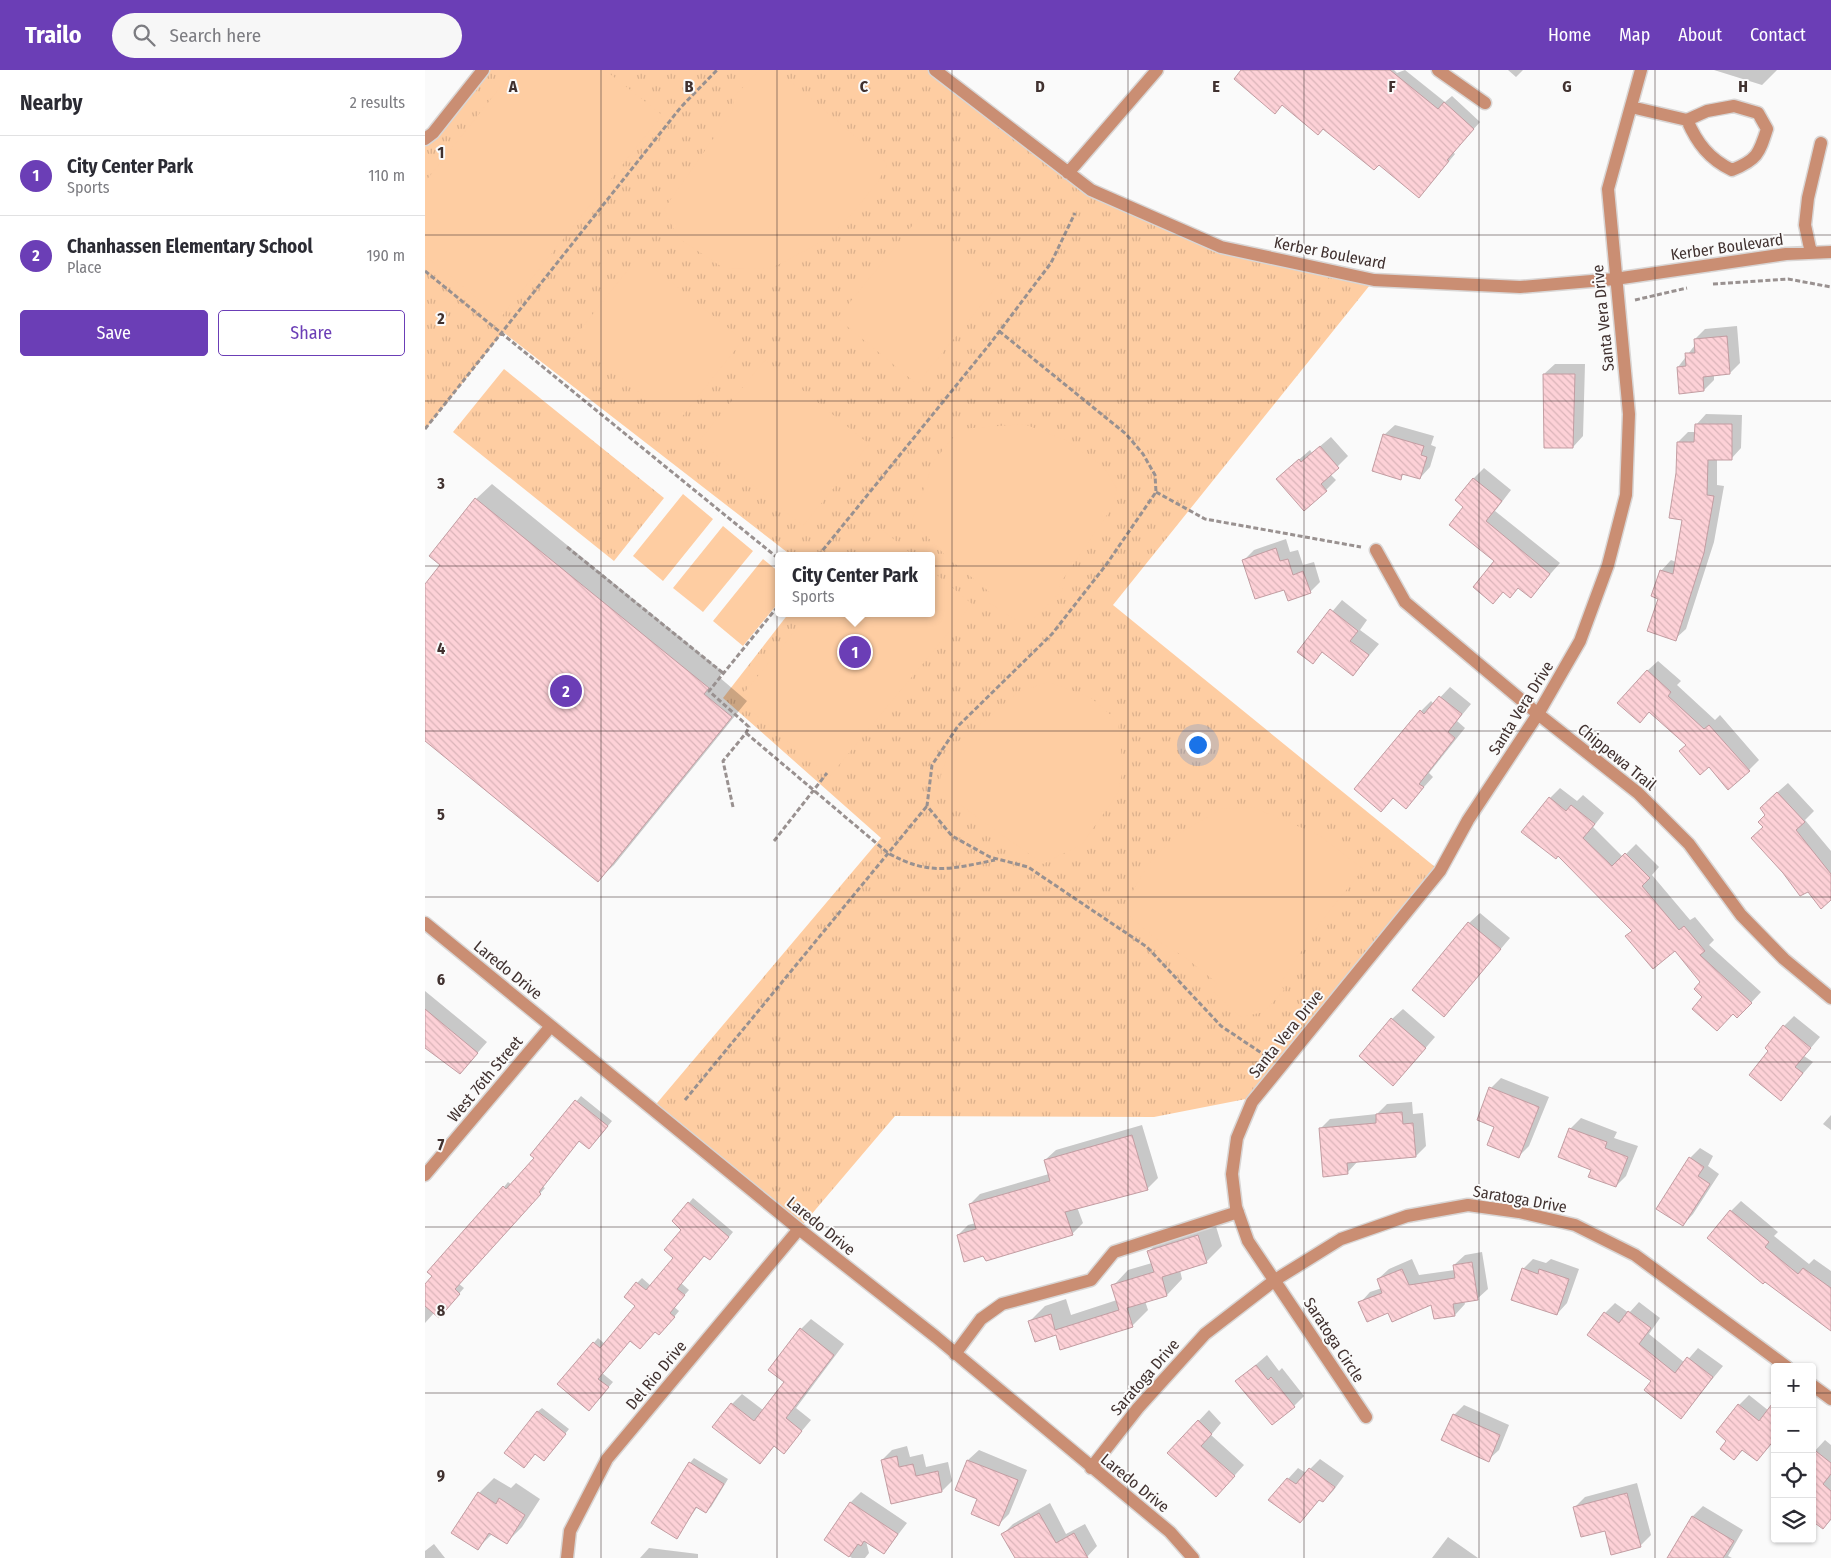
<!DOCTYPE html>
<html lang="en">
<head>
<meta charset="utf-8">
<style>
  :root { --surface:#fff; --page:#f7f7f7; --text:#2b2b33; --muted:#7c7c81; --line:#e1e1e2; --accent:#6b3eb6 }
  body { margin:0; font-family:"Fira Sans Condensed",sans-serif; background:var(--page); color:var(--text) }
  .controls { position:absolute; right:15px; bottom:15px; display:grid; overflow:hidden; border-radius:5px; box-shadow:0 1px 4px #0004 }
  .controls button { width:45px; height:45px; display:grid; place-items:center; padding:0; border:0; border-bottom:1px solid var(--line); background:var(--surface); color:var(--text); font:25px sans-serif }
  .you { position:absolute; left:772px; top:674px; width:18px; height:18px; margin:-12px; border:4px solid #fff; border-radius:50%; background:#1a73e8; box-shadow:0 0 0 8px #1a73e833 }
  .badge { display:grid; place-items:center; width:32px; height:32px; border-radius:50%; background:var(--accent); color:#fff; font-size:16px; font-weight:700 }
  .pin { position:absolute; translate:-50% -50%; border:2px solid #fff; box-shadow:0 1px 5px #0006 }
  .popup { position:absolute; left:350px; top:482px; width:160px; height:65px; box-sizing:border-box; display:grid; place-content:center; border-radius:5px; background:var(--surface); filter:drop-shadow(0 1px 4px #0005); font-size:16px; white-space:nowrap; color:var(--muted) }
  .popup b { font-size:19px; color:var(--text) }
  .popup::after { content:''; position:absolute; left:50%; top:100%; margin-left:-10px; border:10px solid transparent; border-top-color:var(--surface) }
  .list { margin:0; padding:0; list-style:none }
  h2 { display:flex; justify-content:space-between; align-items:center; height:65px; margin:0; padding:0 20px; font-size:21px }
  h2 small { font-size:16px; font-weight:400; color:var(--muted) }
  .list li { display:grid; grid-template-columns:32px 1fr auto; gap:15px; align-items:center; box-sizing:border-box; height:80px; padding:0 20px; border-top:1px solid var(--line) }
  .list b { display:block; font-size:19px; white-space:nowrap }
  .list p { margin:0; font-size:16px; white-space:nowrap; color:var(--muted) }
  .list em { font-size:16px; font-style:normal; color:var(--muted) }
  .actions { display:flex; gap:10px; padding:15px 20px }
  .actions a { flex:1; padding:11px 0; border:1px solid var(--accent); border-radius:5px; text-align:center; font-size:18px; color:var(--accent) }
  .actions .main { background:var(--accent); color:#fff }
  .icon { flex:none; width:28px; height:28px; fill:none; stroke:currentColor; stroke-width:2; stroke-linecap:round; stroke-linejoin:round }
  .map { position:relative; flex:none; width:1406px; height:1488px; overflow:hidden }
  header { display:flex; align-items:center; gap:30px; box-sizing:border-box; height:70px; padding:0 25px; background:var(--accent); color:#fff }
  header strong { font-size:24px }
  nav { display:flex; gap:28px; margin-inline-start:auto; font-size:18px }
  .search { width:350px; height:45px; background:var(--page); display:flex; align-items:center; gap:12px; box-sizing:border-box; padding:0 18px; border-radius:28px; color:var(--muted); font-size:19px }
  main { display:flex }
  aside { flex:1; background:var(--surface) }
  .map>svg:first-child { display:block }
  .park { fill:url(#park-tufts) }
  .pitch { fill:#fecda2 }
  .shadow { fill:#0003 }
  .building { fill:url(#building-back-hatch); stroke:#c29da2 }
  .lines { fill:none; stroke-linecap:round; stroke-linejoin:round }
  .minor-casing { stroke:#d9d6d5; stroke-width:15 }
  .path { stroke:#999190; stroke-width:3; stroke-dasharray:5 2.5; stroke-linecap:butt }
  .minor { stroke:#ca8e73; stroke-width:12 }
  .grid { fill:none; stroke:#40312f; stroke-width:1; stroke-opacity:0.55 }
  .labels { text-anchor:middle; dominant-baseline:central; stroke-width:4; stroke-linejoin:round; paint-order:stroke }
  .street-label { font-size:16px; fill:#40312f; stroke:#fafafa }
  .grid-label { font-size:16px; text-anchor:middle; font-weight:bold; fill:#40312f; stroke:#fafafa; stroke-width:4; stroke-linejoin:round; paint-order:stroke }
</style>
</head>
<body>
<header>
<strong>Trailo</strong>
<div class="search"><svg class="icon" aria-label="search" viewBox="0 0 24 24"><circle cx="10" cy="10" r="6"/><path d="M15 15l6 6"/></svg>Search here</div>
<nav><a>Home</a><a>Map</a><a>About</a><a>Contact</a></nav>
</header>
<main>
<aside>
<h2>Nearby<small>2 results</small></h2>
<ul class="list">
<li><span class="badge">1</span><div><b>City Center Park</b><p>Sports</p></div><em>110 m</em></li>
<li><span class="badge">2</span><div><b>Chanhassen Elementary School</b><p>Place</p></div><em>190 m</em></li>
</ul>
<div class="actions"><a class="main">Save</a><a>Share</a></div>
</aside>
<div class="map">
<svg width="1406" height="1488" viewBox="0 0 1406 1488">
  <defs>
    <pattern id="park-tufts" width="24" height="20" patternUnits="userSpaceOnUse" patternTransform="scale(1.25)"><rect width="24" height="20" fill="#fecda2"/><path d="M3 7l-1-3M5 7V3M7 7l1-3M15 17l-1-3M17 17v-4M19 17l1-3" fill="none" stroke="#dbb08c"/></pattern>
    <pattern id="building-back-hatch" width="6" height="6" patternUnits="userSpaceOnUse" patternTransform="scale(1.25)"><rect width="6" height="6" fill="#fdd1d7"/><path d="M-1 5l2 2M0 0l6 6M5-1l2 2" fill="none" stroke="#dab4b9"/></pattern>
  </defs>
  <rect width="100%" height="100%" fill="#fafafa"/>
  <!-- park -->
  <path class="park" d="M59,0H510L643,103L796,177L949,210L688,535L1015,801L831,1027L729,1047L470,1046L374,1159L227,1039L456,768L298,628L364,543H506V486H367L78,262L0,360V69Z
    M79,299L239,428L189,491L28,362Z"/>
  <!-- pitch -->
  <path class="pitch" d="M89,0H180L237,45L76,247L0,186V112Z
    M334,0H352L463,94L452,113L429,141L404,168L347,198L300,199L253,168L239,139L307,42L309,27Z
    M496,145L576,211L492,314L412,248Z
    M214,186L318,270L252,353L148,269Z
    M340,290L444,374L378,456L274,371Z
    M599,354L642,371L679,397L692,419L686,439L634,515L638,520L608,549L591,550L564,533L567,524L522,487L487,451L509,391L535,359Z
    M258,424L288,449L238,511L208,486Z
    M298,456L328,481L278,542L248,518Z
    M455,458L489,486H432Z
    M338,489L354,502V532L318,576L288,551Z
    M506,500L547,534L405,706L313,630L385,543H506Z
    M624,612L666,628L693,651L698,699L693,723L657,774L618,794L513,719C518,696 522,676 544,664L593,622Z
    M827,737L894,765L938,799L895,853L855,914L859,920L839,942L816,947L787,921L792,913L761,888L735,872L697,840L722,796L750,766L796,739Z"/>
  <!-- shadow -->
  <path class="shadow" d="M818,0H969L972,3L980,0L1020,32L1027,26L1055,52L1028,82L1030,84L1001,119L954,93L899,57Z
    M1083,0H1098L1091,7Z
    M1289,0H1352L1337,15Z
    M1312,256L1315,293L1305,303L1289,305V310L1279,320L1253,297L1270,275V269L1280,259Z
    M1130,294H1160L1158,366L1148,377L1119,304Z
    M1281,344L1317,345L1316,378L1306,389H1292V415L1299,416L1289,472L1261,559L1250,569L1235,528L1236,501L1246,490L1251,492L1258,449L1252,403L1253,372L1263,362H1271V355Z
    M970,355L1009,366L1006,375L1011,377L1005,397L995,408L980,403L975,408L959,365Z
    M906,367L923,386L905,404L911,410L901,420L863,399L885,380L887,383Z
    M1059,398L1086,420L1070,441L1135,493L1106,526L1094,517L1085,526L1079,521L1068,532L1071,491L1040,437L1048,409Z
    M67,414L298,602L294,607L322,631L189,795L173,810L0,670V516L17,495L51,429Z
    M861,469L865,482L873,480L878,495L889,492L895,512L885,522L859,518L819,490L829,480Z
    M917,530L942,550L935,560L954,574L928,605L898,581L888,592L874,581Z
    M1233,591L1256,611L1252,615L1290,650L1295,645L1334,690L1324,700L1284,696L1225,641L1215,651L1222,601Z
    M1025,617L1046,634L1032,651L1040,658L1004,703L1008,707L980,738L996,641L1006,631L1009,634Z
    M1363,713L1389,741L1380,750L1406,781V829L1339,757L1346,728Z
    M1135,718L1152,731L1158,725L1179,743L1168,757L1198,787L1211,774L1234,797L1227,805L1265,850L1270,847L1289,870L1284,875L1336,922L1323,936L1308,943L1279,927L1277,912L1250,880L1208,860L1125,728Z
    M1055,843L1085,868L1019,946L1044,853Z
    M0,921L62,972L35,1003L0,976Z
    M978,939L1010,967L978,1004L967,949Z
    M1369,946L1395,967L1379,986L1388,992L1356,1029L1345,981L1359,956Z
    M1076,1008L1124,1027L1104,1076L1094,1086L1071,1056L1066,1018Z
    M156,1026L187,1051L169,1073L155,1070L117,1116L120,1118L34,1214L39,1218L18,1242L9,1243L0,1253V1216L79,1117L83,1112L87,1115L111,1087L107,1085Z
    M987,1032L988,1044L998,1043L1001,1076L991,1086L933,1091L922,1103L895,1059L905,1049L952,1044L962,1034Z
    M1406,1045V1060L1398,1054Z
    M1156,1048L1192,1062L1189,1068L1213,1076L1201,1106L1191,1116L1167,1099L1145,1059Z
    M717,1055L733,1108L723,1118L652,1137L658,1153L648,1163L562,1190L559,1184L533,1165L543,1155L551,1153L545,1134L555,1124L624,1104L620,1090L631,1080Z
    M1275,1078L1288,1086L1283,1096L1294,1104L1268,1144L1258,1155L1265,1088Z
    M268,1128L308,1162L290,1184H280L256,1213L264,1220L249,1237L254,1241L239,1259L205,1269L177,1303L188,1312L168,1335L134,1314L173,1268L180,1274L212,1236V1213L217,1208L226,1216L250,1188L264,1133Z
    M1316,1131L1353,1162L1349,1166L1384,1194L1389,1189L1406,1201V1260L1306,1141Z
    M789,1150L797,1176L781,1192L755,1200L757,1209L742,1225L720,1231L723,1240L707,1256L632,1264L605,1251L620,1236L641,1229L646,1245L692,1230L688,1216L703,1200L727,1193L724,1181L739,1166Z
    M1057,1182L1063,1219L1052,1229L1039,1231L1040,1234L1030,1245L1007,1233L964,1242L935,1233L945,1222L957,1218L953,1209L964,1199L987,1189L994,1205L1030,1200L1029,1195L1040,1185Z
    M1108,1189L1121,1193L1126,1189L1154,1199L1142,1233L1132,1244L1098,1199Z
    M1214,1232L1235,1248L1224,1264L1260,1293L1273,1278L1298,1296L1256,1347L1180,1243L1190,1233L1204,1243Z
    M386,1249L419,1274L371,1338L386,1350L359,1382L350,1375L335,1393L307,1334L317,1324L338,1340L361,1312L376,1259Z
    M842,1285L854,1301L857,1298L879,1326L869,1336L811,1312Z
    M1324,1325L1344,1341L1350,1335V1370L1332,1390L1319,1379L1309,1389L1303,1371L1314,1335Z
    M1039,1335L1084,1355L1074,1380L1063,1390L1029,1345Z
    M117,1338L144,1359L119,1390L112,1342Z
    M784,1340L796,1353L786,1365L819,1395L801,1415L744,1383Z
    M1400,1370L1406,1375V1450L1398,1457L1387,1384Z
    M482,1376L485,1387L498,1384L501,1397L523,1392L527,1411L517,1421L457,1390L467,1380Z
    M554,1380L602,1400L584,1444L574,1454L554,1428L531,1419L543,1390Z
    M269,1388L303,1409L286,1437L281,1441L273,1436L251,1467L265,1393Z
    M895,1389L919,1406L908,1421L898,1431L895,1429L875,1452L863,1409L873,1398L881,1403Z
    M69,1408L86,1418L91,1413L115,1429L97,1457L82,1472L68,1463L53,1478L54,1423Z
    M1212,1413L1226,1465L1215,1476L1181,1459L1150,1437L1160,1427Z
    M436,1422L482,1453L459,1483L441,1471L444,1483L440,1488H427L400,1470L426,1432Z
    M625,1433L641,1464L660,1454L672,1476L662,1487L591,1488L578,1464L588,1454Z
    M1278,1436L1318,1460L1303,1486L1307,1488H1251L1245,1484L1268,1446Z
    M1023,1467L1053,1488H1007Z
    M9,1474L20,1488H0V1481Z
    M224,1478L273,1484V1488H215Z"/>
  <!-- building -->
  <path class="building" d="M816,0H965L1013,39L1019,32L1049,59L1022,90L1024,91L994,128L954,95L949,100L898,59L893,65L857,35L850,44L809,9Z
    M1302,266L1305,304L1278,307L1279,321L1254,324L1252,297L1261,296L1260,283H1270L1269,269Z
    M1118,304H1150L1148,378H1119Z
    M1270,354H1307V390H1283L1282,425L1289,426L1279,483L1251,571L1222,561L1233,529L1226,526L1235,500L1248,504L1257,450L1244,448L1251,403L1252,372H1269Z
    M958,364L999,376L996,385L1002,387L995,409L977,404L976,410L947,401Z
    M895,376L914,398L896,414L902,421L879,441L851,409L874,389L876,392Z
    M1048,408L1077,431L1061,451L1125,504L1106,528L1093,518L1085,528L1078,522L1068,534L1048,517L1069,491L1024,455L1038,437L1030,430Z
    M50,428L284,618L279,624L307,647L173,812L0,671V514L15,495L4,486Z
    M851,478L855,491L863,489L868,505L878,501L886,523L863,531L859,520L830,529L817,490Z
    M905,539L933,561L925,571L944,585L928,606L897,582L888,594L872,582Z
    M1222,600L1246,622L1243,626L1279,659L1284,655L1325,701L1303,720L1284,697L1275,705L1254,681L1261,675L1224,642L1215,653L1192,633Z
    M1014,626L1037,644L1023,662L1030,668L994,714L999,717L981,739L968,728L956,742L929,719L995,640L999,644Z
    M1352,722L1380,752L1371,760L1406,804V830L1396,839L1383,822L1375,826L1358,803L1326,768L1338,757L1333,752L1340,745L1335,738Z
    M1124,727L1141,741L1146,735L1170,754L1158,768L1187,796L1200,783L1225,808L1217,816L1254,860L1259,856L1280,881L1275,885L1327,933L1312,948L1308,944L1292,961L1267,939L1277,927L1269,919L1275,912L1250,881L1228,899L1200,866L1207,861L1133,786L1131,789L1096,762Z
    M1043,852L1076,879L1019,947L987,920Z
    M0,939L53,983L35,1004L0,978Z
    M966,948L1001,978L968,1016L934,986Z
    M1358,955L1386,978L1370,997L1378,1003L1356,1031L1324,1005L1343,981L1340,978Z
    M1064,1017L1114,1037L1094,1088L1062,1075L1069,1057L1052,1050Z
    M150,1030L183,1056L164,1079L154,1071L114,1122L116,1124L30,1219L35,1224L14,1248L0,1236V1214L7,1206L2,1202L78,1116L81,1119L109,1088L105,1085Z
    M977,1042L978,1054L988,1053L991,1087L922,1093L923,1104L898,1107L894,1058L951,1053V1044Z
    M1144,1058L1182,1072L1180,1078L1203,1087L1191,1117L1163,1107L1166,1100L1133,1087Z
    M707,1065L723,1120L640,1142L648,1165L561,1191L558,1186L539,1192L532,1165L551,1159L544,1134L625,1111L619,1090Z
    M1264,1087L1279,1097L1273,1106L1285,1114L1258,1156L1231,1139Z
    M263,1132L304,1167L285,1190L279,1186L252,1219L260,1225L245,1243L250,1247L234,1265L230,1262L215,1279L205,1271L173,1309L184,1317L164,1341L132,1314L168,1272L175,1278L210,1236L199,1227L211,1212L221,1220L248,1188L239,1180L256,1160L247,1151Z
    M1305,1140L1344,1172L1340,1177L1373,1204L1378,1198L1406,1218V1261L1340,1212L1338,1214L1282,1168Z
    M773,1165L782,1193L737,1207L742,1226L702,1238L708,1257L635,1280L631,1265L610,1272L603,1251L626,1244L630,1260L694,1240L686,1215L729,1202L722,1181Z
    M1047,1192L1053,1230L1028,1234L1030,1246L1009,1249L1006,1235L967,1252L963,1243L942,1252L933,1232L957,1223L952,1209L977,1199L984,1215L1030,1208L1028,1195Z
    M1097,1198L1113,1204L1114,1199L1144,1209L1132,1245L1086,1230Z
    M1203,1241L1226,1258L1214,1274L1250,1303L1262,1287L1288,1307L1256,1349L1219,1320L1226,1311L1162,1265L1179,1242L1194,1253Z
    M375,1258L409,1285L361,1348L377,1361L359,1384L349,1376L335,1394L287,1357L306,1333L329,1351L359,1312L343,1300Z
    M831,1295L843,1310L846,1307L870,1337L847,1355L810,1311Z
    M1350,1330V1369L1332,1391L1317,1380L1309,1390L1295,1379L1301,1371L1291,1362L1313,1334L1334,1351Z
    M112,1341L141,1364L119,1391L110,1384L99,1398L79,1383Z
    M1028,1344L1075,1365L1064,1392L1016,1370Z
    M773,1350L787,1364L776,1376L810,1406L791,1427L742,1383Z
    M1387,1378L1406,1393V1404L1398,1414L1406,1421V1449L1398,1459L1387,1451Z
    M472,1386L474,1397L488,1394L491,1406L513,1401L517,1422L466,1434L456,1390Z
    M542,1390L593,1410L574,1456L546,1444L552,1429L530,1420Z
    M264,1392L299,1414L281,1443L271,1437L252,1469L226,1453Z
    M884,1398L910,1417L898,1432L894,1430L875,1453L843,1430L862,1408L871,1414Z
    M53,1422L71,1434L74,1428L100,1445L82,1474L64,1463L53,1480L26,1463Z
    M1202,1423L1216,1477L1186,1485L1180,1461L1156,1467L1148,1437Z
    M425,1432L473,1464L459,1484L439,1471L436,1476L433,1474L424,1487L399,1470Z
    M614,1443L631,1473L649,1463L663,1488H590L576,1464Z
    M1267,1446L1309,1471L1298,1488H1242Z"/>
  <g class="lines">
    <defs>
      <path id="minor" d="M510,0L666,120L796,177L949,210L1095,217L1190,209L1361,184L1406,182
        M1013,0L1060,33
        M1206,37L1262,50L1282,41L1309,36L1333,43L1342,59C1334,84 1332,90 1307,100C1284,89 1272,73 1262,50
        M0,69L8,63L58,0
        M643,103L732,0
        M1386,183L1380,155L1383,128L1396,73
        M951,480L980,532L1113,644L1213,723L1264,774L1316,845L1359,889L1406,928
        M0,853L374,1159L511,1267L745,1462L768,1488
        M0,1105L126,956
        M530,1284L556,1249L577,1234L666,1210L689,1182L813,1142
        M1387,1315L1406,1329
        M941,1347L823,1171L811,1137L807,1104L812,1068L827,1032L1015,801L1043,750L1113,644L1155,571L1183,495L1201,425L1204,344L1183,119L1216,0
        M666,1398L713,1338L780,1264L850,1210L916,1169L982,1146L1043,1135L1094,1142L1150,1155L1210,1185L1362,1297
        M142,1488L145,1461L182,1389L374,1159"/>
    </defs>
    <!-- minor casing -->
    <use href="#minor" class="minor-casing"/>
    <!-- path -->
    <path class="path" d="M0,201L354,489
      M1288,214L1363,209L1406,217
      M1210,230L1262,218
      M574,261L701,364L718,384L730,405L731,422L681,495L627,564L533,656L507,695L502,736L527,766L565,787L603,797L722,877L796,956L844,988
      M0,359L256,37L292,0
      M731,422L780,449L936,477
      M142,477L298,603
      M393,486L564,275L626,193L650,143
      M321,663L463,783C504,806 526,799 570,790
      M308,737L298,691L321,663L324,657L284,621L354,535
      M349,771L402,703
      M260,1030L502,736"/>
    <!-- minor -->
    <use href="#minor" class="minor"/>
  </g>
  <!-- grid -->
  <path class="grid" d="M176,0V1488M352,0V1488M527,0V1488M703,0V1488M879,0V1488M1054,0V1488M1230,0V1488M0,165H1406M0,331H1406M0,496H1406M0,661H1406M0,827H1406M0,992H1406M0,1157H1406M0,1323H1350M1387,1323H1406"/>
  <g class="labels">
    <!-- street labels -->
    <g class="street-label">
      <text transform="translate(1302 177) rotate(-8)">Kerber Boulevard</text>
      <text transform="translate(905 183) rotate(11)">Kerber Boulevard</text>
      <text transform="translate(1178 248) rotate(-96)">Santa Vera Drive</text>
      <text transform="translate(1096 638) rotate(-58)">Santa Vera Drive</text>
      <text transform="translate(1192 687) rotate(39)">Chippewa Trail</text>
      <text transform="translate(83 900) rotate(39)">Laredo Drive</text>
      <text transform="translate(861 964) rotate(-51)">Santa Vera Drive</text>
      <text transform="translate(60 1009) rotate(-50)">West 76th Street</text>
      <text transform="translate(1095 1129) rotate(10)">Saratoga Drive</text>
      <text transform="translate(396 1156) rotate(39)">Laredo Drive</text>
      <text transform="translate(909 1270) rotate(57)">Saratoga Circle</text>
      <text transform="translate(231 1305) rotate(-50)">Del Rio Drive</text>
      <text transform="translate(720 1307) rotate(-49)">Saratoga Drive</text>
      <text transform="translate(710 1413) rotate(39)">Laredo Drive</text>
    </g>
  </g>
  <g class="grid-label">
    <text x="88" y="22">A</text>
    <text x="264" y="22">B</text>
    <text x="439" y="22">C</text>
    <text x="615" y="22">D</text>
    <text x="791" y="22">E</text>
    <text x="967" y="22">F</text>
    <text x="1142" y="22">G</text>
    <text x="1318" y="22">H</text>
    <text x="16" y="88">1</text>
    <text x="16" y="254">2</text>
    <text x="16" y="419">3</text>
    <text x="16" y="584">4</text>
    <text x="16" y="750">5</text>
    <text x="16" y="915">6</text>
    <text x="16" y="1080">7</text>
    <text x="16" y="1246">8</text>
    <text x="16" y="1411">9</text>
  </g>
</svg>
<div class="controls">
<button>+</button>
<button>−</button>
<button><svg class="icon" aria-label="locate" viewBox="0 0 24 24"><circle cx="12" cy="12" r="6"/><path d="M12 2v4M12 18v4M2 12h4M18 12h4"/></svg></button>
<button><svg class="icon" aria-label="layers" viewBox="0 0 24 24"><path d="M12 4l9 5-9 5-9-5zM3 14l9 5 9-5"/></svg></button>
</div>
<div class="you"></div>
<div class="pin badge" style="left:430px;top:582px">1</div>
<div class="popup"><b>City Center Park</b>Sports</div>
<div class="pin badge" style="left:141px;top:621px">2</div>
</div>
</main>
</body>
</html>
